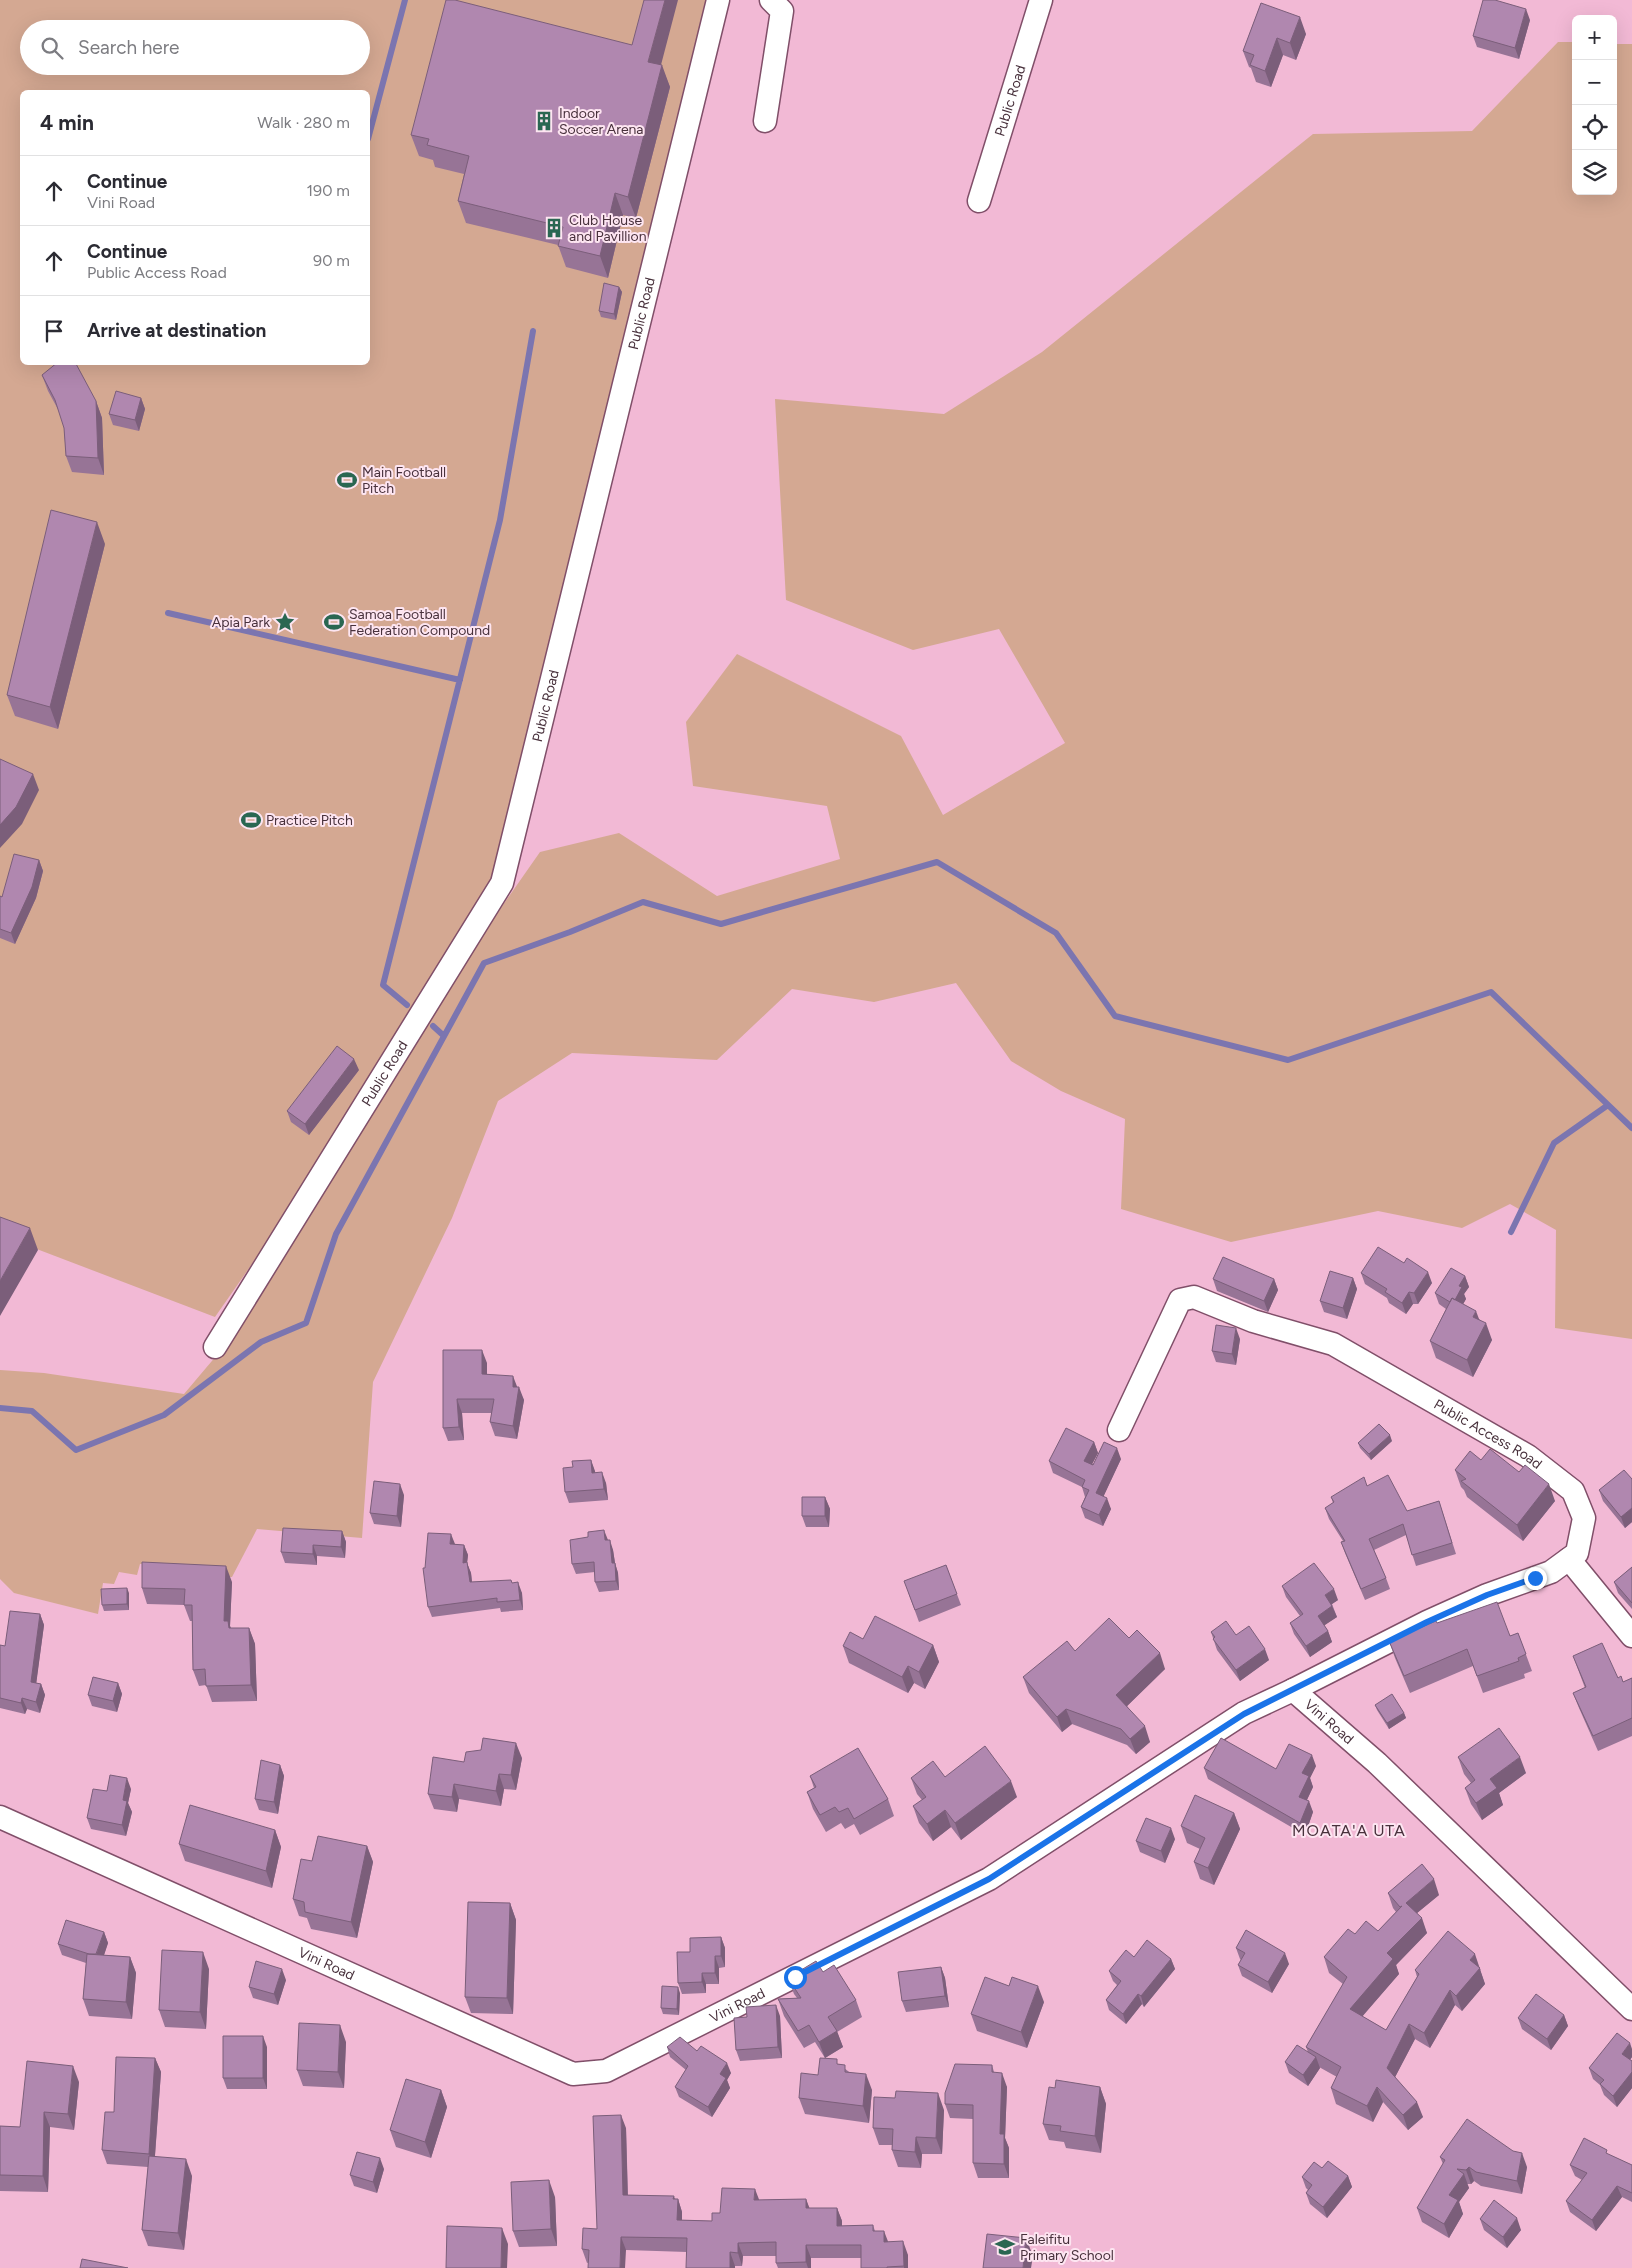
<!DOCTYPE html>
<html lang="en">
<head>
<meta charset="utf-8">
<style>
  :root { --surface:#fff; --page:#f2f2f3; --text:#2b2b33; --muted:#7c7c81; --line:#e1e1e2 }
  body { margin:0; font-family:Figtree,sans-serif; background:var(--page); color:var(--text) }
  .controls { position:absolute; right:15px; top:15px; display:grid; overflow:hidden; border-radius:8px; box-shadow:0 5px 20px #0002 }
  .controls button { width:45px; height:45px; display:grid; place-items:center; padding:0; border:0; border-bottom:1px solid var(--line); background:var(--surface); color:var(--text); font:25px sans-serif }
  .stop { position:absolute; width:15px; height:15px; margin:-11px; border:4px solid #1a73e8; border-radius:50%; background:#fff }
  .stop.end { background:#1a73e8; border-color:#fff; box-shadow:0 1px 5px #0008 }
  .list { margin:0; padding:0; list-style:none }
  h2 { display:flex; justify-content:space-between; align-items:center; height:65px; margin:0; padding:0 20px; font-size:21px }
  h2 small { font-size:16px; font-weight:400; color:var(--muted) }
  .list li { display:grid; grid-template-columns:32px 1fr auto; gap:15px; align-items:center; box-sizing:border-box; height:70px; padding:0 20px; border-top:1px solid var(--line) }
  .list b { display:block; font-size:19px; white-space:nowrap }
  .list p { margin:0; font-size:16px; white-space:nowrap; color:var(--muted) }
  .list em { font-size:16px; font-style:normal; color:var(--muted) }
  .icon { flex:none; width:28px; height:28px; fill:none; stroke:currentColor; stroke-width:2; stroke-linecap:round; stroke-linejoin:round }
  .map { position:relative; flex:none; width:1632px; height:2268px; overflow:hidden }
  .search { position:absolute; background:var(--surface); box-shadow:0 5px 20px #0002; left:20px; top:20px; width:350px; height:55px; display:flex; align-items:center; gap:12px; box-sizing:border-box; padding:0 18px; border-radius:28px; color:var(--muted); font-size:19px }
  .panel { position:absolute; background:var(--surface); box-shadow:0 5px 20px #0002; left:20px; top:90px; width:350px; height:275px; border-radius:8px }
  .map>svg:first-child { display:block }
  .green { fill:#d4a892; fill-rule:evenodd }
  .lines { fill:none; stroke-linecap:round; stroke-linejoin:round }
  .stream { stroke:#7b75b0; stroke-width:6 }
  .minor-casing { stroke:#804f69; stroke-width:25 }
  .minor { stroke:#fff; stroke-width:22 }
  .wall { fill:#977496 }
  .shaded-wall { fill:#7b5e7a }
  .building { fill:#b087af; stroke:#7b5e7a }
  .route { stroke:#1a73e8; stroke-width:6 }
  .labels { text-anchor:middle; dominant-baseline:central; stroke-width:4; stroke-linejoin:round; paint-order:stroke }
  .street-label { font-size:14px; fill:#48313c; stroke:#fde5f1 }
  .poi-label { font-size:14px; fill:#48313c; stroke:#fde5f1; text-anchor:start }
  .quarter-label { font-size:16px; letter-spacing:1px; fill:#48313c; stroke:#fde5f1 }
</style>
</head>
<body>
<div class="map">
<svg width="1632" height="2268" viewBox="0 0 1632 2268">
  <rect width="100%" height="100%" fill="#f2b9d5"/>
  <!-- green -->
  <path class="green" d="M0,0H708L484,932L540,852L619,833L717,896L840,859L827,806L693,786L686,722L737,654L901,736L943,815L1065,743L999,629L913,650L786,600L775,399L944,414L1042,352L1313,134L1472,131L1558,42H1576V191H1613V44H1632V1339L1555,1328L1556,1230L1510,1204L1462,1228L1378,1211L1231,1242L1121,1209L1125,1119L1061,1091L1011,1061L956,983L874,1002L792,989L717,1060L572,1053L498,1101L452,1218L373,1382L362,1538L257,1529L232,1577L181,1576L159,1564H140L137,1575L119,1572L114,1584L103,1583L98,1614L14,1593L0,1579V1370L44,1373L184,1394L233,1336L361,1108L215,1317L0,1235ZM29,29H361V66H29ZM22,92H368V362H22Z"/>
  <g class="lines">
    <!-- stream -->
    <path class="stream" d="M368,139L405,0
      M168,613L460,680
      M407,1005L383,985L500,520L533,331
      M433,1026L444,1036
      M1511,1232L1554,1143L1608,1105
      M0,1408L32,1411L76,1450L164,1415L261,1342L306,1323L336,1234L484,963L570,932L643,902L721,924L937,862L1056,933L1115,1016L1288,1060L1491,992L1632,1128"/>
    <defs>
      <g id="minor">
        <path d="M765,121L782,11L771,0"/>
        <path id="s1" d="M979,201L1041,0"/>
        <path id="s2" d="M215,1347L502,883L718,0"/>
        <path id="s3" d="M1119,1430L1180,1300L1194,1297L1253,1321L1333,1344L1528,1456L1573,1491L1584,1518L1577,1553L1551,1572L1487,1595L1427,1622L1293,1690"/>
        <path d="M1569,1559L1632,1636"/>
        <path id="s4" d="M0,1817L573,2074L606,2071L989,1879L1244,1713L1293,1690L1377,1763L1632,2009"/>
      </g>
    </defs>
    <!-- minor casing -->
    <use href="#minor" class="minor-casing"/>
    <!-- minor -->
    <use href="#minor" class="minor"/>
  </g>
  <!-- wall -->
  <path class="wall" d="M1261,3L1306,34L1296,60L1283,55L1271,87L1256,82L1251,68L1249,67L1243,51Z
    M1530,20L1519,59L1477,47L1473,36Z
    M661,65L670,87L636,218L623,215L608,278L566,267L558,245L466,223L458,201L464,174L435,167L433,160L419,156L411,135Z
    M619,287L622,292L616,320L601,317L599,311Z
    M42,375L96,401L102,418L104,475L72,472L66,456L64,428L60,413L48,391Z
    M141,398L145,409L139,431L113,425L109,414Z
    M105,544L58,729L15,716L7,695Z
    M39,860L43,871L36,898L15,944L0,938V896L2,897Z
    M359,1070L309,1135L291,1122L287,1111Z
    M1404,1263L1432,1283L1418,1304H1413L1406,1314L1389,1303L1387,1298L1365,1284L1361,1273Z
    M1465,1276L1469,1287L1464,1294L1466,1299L1463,1304L1480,1320L1492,1340L1473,1377L1436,1358L1430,1341L1446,1309L1439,1304L1435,1293Z
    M1353,1278L1357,1289L1347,1319L1324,1312L1320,1301Z
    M1213,1279H1274L1278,1290L1268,1312L1217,1291Z
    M1240,1339L1236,1365L1216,1362L1212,1351Z
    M443,1350L487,1363V1374L517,1387L524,1400L517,1439L495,1436L490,1422L492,1413H462L464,1440L448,1441L443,1428Z
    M1392,1441L1371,1460L1360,1448L1358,1443Z
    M1094,1442L1098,1453L1092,1464L1121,1459L1103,1497L1111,1509L1103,1526L1085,1518L1081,1507L1085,1497L1082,1487L1053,1473L1049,1461Z
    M591,1460L595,1473L606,1483L608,1500L569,1503L565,1492L573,1467Z
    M1481,1460L1555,1501L1523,1541L1467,1497L1464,1490L1461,1487L1455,1470Z
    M1632,1479V1522L1625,1528L1603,1501L1599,1490Z
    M1367,1486L1407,1511L1439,1501L1456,1554L1416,1566L1406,1535L1374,1550L1386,1578L1390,1589L1365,1600L1345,1553L1341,1542L1343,1541L1329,1519L1325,1508L1333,1503L1331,1497Z
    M404,1495L401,1527L374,1524L370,1513Z
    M825,1497L830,1509L829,1527H806L802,1516Z
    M342,1531L346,1542L345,1558L317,1556V1565L285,1563L281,1552Z
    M608,1540L613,1550L615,1563L618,1573L619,1590L599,1592L595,1582V1572L576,1574L572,1564Z
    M454,1544L464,1545L468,1555L467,1563L471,1573L472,1582L513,1583L522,1593L523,1610L501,1612L500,1608L432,1617L428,1607L425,1568Z
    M946,1565L961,1605L919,1622L908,1592Z
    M1632,1567V1609L1618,1593L1614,1582Z
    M232,1582L230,1626L231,1628H249L255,1644L257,1701L212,1702L206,1685L199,1686L193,1670L192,1621H190L184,1605L147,1604L142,1588Z
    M1282,1586L1338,1600L1332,1604L1337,1617L1324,1625L1328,1631L1332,1642L1310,1657L1294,1634L1290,1623L1300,1616L1286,1597Z
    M129,1593V1610L104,1611L102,1605Z
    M40,1614L44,1625L36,1683L41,1684L45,1695L40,1713L27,1709L25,1714L0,1708V1645L5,1646Z
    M1437,1623L1510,1636L1518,1633L1532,1671L1524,1674L1525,1678L1483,1693L1473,1666L1410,1693L1395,1658L1389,1641Z
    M1211,1632L1269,1660L1240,1681L1217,1650Z
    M1129,1638L1165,1669L1127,1706L1150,1742L1136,1754L1127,1745L1072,1724L1062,1732L1029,1693L1023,1677L1075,1651Z
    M863,1639L933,1645L939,1662L925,1689L914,1683L908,1693L849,1663L843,1646Z
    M1573,1656L1618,1678L1623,1682L1632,1678V1736L1598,1751L1579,1708L1573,1693L1585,1688Z
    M118,1683L122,1694L117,1712L92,1706L88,1695Z
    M1375,1705L1404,1713L1406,1718L1389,1729L1377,1710Z
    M1458,1757L1526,1773L1499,1793L1503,1805L1482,1820L1471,1804L1465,1788L1471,1783L1464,1774Z
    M522,1758L516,1790L504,1789L501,1806L459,1799L457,1812L434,1809L428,1794Z
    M280,1765L284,1776L278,1814L259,1810L255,1799Z
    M1316,1766L1310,1778L1313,1787L1307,1800L1313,1812L1305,1835L1208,1779L1204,1768L1276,1769Z
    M810,1776L888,1799L894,1816L860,1835L854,1824L845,1829L841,1823L826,1832L813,1809L807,1792L814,1788Z
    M945,1777L1017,1797L961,1840L951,1827L933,1841L919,1823L913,1806L922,1800L917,1794L911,1778Z
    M131,1789L128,1803L132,1812L126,1836L91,1829L87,1818L107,1791Z
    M1234,1813L1240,1829L1214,1885L1200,1879L1194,1862L1200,1849L1187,1843L1181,1826Z
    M275,1830L281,1847L272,1888L185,1861L179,1844Z
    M1175,1839L1165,1863L1140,1852L1136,1841Z
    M367,1846L373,1862L357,1938L311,1929L307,1918L299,1916L293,1899L312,1861Z
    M1388,1893L1439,1895L1417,1913L1427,1933L1396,1965L1399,1974L1362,2016L1386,2030L1417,1977L1415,1970L1481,1969L1480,1970L1485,1984L1462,2011L1455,2005L1430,2048L1415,2039L1395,2077L1423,2117L1408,2130L1383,2102L1373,2122L1336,2104L1331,2088L1337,2077L1319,2067L1320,2068L1308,2086L1289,2073L1285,2062L1308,2052L1306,2047L1343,1984L1329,1973L1324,1957L1355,1934L1378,1931L1396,1912L1393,1908Z
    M510,1903L516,1920L513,2014L471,2013L465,1997Z
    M104,1932L108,1943L104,1955L130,1957L136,1973L132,2019L89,2016L83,1999L86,1963L62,1955L58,1944Z
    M721,1937L725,1948V1967L719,1968V1984H706V1993L682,1994L678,1983L690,1952Z
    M1236,1948L1289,1964L1272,1993L1242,1976L1238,1965L1241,1960L1240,1959Z
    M1134,1957L1171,1959L1175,1969L1144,2007L1142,2004L1126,2024L1109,2010L1106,2000L1117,1985L1113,1981L1109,1971Z
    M941,1967L945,1978L949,2007L906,2012L902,2001Z
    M209,1969L206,2029L165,2027L159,2010Z
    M823,1972L856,2000L862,2017L837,2032L843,2047L825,2058L815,2042L804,2048L784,2016L778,1999L797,1998L794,1994L788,1978Z
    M286,1980L278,2005L253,1998L249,1987Z
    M680,1993L679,2015L663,2014L661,2008Z
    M1044,2002L1027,2048L977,2031L971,2014Z
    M1564,2015L1568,2026L1551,2050L1522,2029L1518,2018Z
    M780,2016L782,2058L740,2061L736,2050L747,2017Z
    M346,2042L344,2088L303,2086L297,2070Z
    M267,2047V2089H227L223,2078Z
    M667,2047L697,2051L731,2073L727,2080L730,2088L712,2117L679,2097L675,2087L686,2070L670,2057Z
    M1632,2049V2057L1630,2060L1632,2061V2088L1617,2107L1604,2095L1600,2085L1593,2079L1589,2068Z
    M155,2058L161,2072L155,2156L192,2176L184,2250L148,2246L142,2230L148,2167L107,2164L102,2150L114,2112Z
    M839,2064L872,2090L869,2123L805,2114L799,2098L818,2075Z
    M992,2065L994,2072L1007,2087L1005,2138L1009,2148V2178H978L973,2163V2119L950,2118L945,2104Z
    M79,2082L74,2130L50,2127L48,2192L0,2191V2126L20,2127Z
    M1100,2087L1106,2104L1101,2153L1066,2148L1064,2142L1049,2140L1043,2124L1055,2088Z
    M441,2090L447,2107L431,2158L396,2147L390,2130Z
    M944,2110L942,2154H922L921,2168L898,2167L892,2150V2145H879L873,2128Z
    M626,2128L628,2195L678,2199L682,2212V2220L712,2221L720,2213L759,2200L806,2199L809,2208H837L842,2221V2226L873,2225L875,2231L888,2242L908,2255V2268H861V2258H811V2268H778L776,2263V2256H743L742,2266H735L687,2252L626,2250L587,2263L582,2249L597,2229Z
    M1609,2155L1632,2165V2202L1622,2197L1596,2231L1570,2212L1566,2201L1582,2180L1575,2176L1570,2165Z
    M1440,2157L1527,2167L1522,2194L1481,2186L1474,2181L1471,2184H1467L1469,2188L1459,2202L1463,2214L1449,2238L1422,2222L1417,2208L1443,2164Z
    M1322,2168L1348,2176L1352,2187L1327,2218L1310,2204L1306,2193L1308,2190L1306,2188L1302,2177Z
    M384,2169L377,2193L354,2186L350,2175Z
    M555,2197L557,2246L519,2247L513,2231Z
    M1480,2219L1521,2230L1507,2248L1484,2230Z"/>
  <!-- shaded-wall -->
  <path class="shaded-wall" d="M665,0H678L656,84L648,62Z
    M1526,9L1530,20L1519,59L1515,48Z
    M1300,17L1306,34L1296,60L1290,43Z
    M1277,38L1283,55L1271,87L1265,71Z
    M662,65L670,87L636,218L628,197Z
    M615,193L623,215L608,278L600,256Z
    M619,287L622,292L616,320L614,314Z
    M141,398L145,409L139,431L135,420Z
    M96,401L102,418L104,475L98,458Z
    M97,522L105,544L58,729L50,707Z
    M33,774L39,790L22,824L0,848V825Z
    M39,860L43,871L36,898L15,944L11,933Z
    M354,1059L359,1070L309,1135L305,1124Z
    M30,1228L38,1250L0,1316V1281Z
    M1428,1272L1432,1283L1418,1304L1414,1293Z
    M1465,1276L1469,1287L1464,1294L1466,1299L1457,1315L1453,1304L1459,1286Z
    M1353,1278L1357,1289L1347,1319L1343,1308Z
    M1274,1279L1278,1290L1268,1312L1264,1301Z
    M1409,1292L1413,1304L1406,1314L1402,1303Z
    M1476,1311L1482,1327L1473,1317Z
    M1486,1323L1492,1340L1473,1377L1467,1360Z
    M1236,1328L1240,1339L1236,1365L1232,1354Z
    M482,1350L487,1363V1387L482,1374Z
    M513,1376L518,1389L519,1387L524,1400L517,1439L513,1426Z
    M457,1399L462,1413L464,1440L459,1427Z
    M1390,1435L1392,1441L1371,1460L1369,1454Z
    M1094,1442L1098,1453L1088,1472L1084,1461Z
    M1117,1448L1121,1459L1100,1504L1096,1493Z
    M591,1460L595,1471L596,1484L592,1473Z
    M602,1472L606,1483L608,1500L604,1489Z
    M400,1484L404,1495L401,1527L397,1516Z
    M1549,1484L1555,1501L1523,1541L1517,1525Z
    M825,1497L830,1509L829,1527L825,1516Z
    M1107,1498L1111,1509L1103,1526L1099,1515Z
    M1632,1508V1522L1625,1528L1621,1517Z
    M604,1530L608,1540H605Z
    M342,1531L346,1542L345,1558L341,1547Z
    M451,1534L455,1544H450Z
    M610,1540L613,1550L615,1563L618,1573L619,1590L616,1581L612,1563Z
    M313,1545L317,1556V1565L313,1554Z
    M464,1545L468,1555L467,1563L471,1573L473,1592L463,1563Z
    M226,1566L232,1582L230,1626L234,1637L224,1621Z
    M518,1582L522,1593L523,1610L520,1600Z
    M127,1588L129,1593V1610L127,1604Z
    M1334,1589L1338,1600L1329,1606L1325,1595Z
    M1332,1606L1337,1617L1322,1627L1318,1616Z
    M40,1614L44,1625L35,1693L31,1682Z
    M249,1628L255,1644L257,1701L251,1685Z
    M1328,1631L1332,1642L1310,1657L1306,1646Z
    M933,1645L939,1662L925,1689L919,1672Z
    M1265,1649L1269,1660L1240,1681L1236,1670Z
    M1160,1653L1165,1669L1122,1711L1116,1695Z
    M908,1666L914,1683L908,1693L902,1677Z
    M118,1683L122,1694L117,1712L113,1701Z
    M41,1684L45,1695L40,1713L36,1702Z
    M22,1698L27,1709L25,1714L21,1703Z
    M1066,1709L1072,1724L1062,1732L1057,1717Z
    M1404,1713L1406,1718L1389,1729L1387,1723Z
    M1145,1726L1150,1742L1136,1754L1130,1739Z
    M516,1743L522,1758L516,1790L511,1775Z
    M1312,1755L1316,1766L1310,1778L1313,1787L1303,1808L1299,1797L1302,1773Z
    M1520,1757L1526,1773L1499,1793L1503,1805L1482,1820L1476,1803L1490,1779Z
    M280,1765L284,1776L278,1814L274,1802Z
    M499,1774L504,1789L501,1806L496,1791Z
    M127,1778L131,1789L128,1803L132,1812L126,1836L122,1825L123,1800Z
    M1011,1781L1017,1797L961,1840L955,1823Z
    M454,1784L459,1799L457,1812L452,1797Z
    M1309,1801L1313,1812L1305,1835L1300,1823Z
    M945,1810L951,1827L933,1841L927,1824Z
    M1234,1813L1240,1829L1214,1885L1208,1868Z
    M1171,1828L1175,1839L1165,1863L1161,1851Z
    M275,1830L281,1847L272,1888L266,1871Z
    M367,1846L373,1862L357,1938L351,1922Z
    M1434,1879L1439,1895L1411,1918L1406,1903Z
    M510,1903L516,1920L513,2014L507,1998Z
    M1422,1918L1427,1933L1396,1965L1399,1974L1355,2025L1350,2009L1387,1953Z
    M104,1932L108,1943L100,1967L96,1956Z
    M721,1937L725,1948V1967L721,1956Z
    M203,1952L209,1969L206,2029L200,2012Z
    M1285,1953L1289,1964L1272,1993L1268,1982Z
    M1475,1954L1485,1984L1462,2011L1456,1996L1470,1960Z
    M715,1956L719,1968V1984L715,1973Z
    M130,1957L136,1973L132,2019L126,2002Z
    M1171,1959L1175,1969L1144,2007L1141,1996Z
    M941,1967L945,1978L949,2007L945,1996Z
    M282,1969L286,1980L278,2005L274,1994Z
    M702,1973L706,1984V1993L702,1982Z
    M1038,1986L1044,2002L1027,2048L1021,2032Z
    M678,1987L680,1993L679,2015L677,2009Z
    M1450,1990L1455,2005L1430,2048L1424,2033Z
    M1138,1994L1142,2004L1126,2024L1123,2014Z
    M776,2005L780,2016L782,2058L778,2047Z
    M1564,2015L1568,2026L1551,2050L1547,2039Z
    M1409,2024L1415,2039L1392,2083L1387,2068Z
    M340,2025L346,2042L344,2088L338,2072Z
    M837,2031L843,2047L825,2058L819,2042Z
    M263,2036L267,2047V2089L263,2078Z
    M1630,2043L1632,2049V2057L1626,2065L1622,2054Z
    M1316,2057L1320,2068L1308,2086L1303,2075Z
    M155,2058L161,2072L154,2168L149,2154Z
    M727,2063L731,2073L727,2080L730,2088L712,2117L708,2107L720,2074Z
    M73,2066L79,2082L74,2130L68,2114Z
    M1632,2072V2088L1617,2107L1613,2096Z
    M1002,2073L1007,2087L1005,2138L1009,2148V2178L1004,2164L1000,2134Z
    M866,2074L872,2090L869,2123L863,2106Z
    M1100,2087L1106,2104L1101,2153L1095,2136Z
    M1377,2087L1383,2102L1373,2122L1367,2106Z
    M441,2090L447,2107L431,2158L425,2142Z
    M938,2093L944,2110L942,2154L936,2138Z
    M1417,2102L1423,2117L1408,2130L1403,2115Z
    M44,2112L50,2127L48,2192L43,2176Z
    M621,2115L626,2128L628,2208L623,2195Z
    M916,2137L922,2154L921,2168L915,2152Z
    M1522,2153L1527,2167L1522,2194L1517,2181Z
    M380,2158L384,2169L377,2193L373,2182Z
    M186,2159L192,2176L184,2250L178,2233Z
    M1469,2167L1474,2181L1471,2184L1466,2170Z
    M1464,2174L1469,2188L1459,2202L1463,2214L1449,2238L1444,2224L1449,2195Z
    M1348,2176L1352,2187L1327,2218L1323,2207Z
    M549,2180L555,2197L557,2246L551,2229Z
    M1617,2186L1622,2197L1596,2231L1592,2220Z
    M755,2189L760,2202L754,2200Z
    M674,2196L677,2206L678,2199L682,2212V2234L677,2220L673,2199Z
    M806,2199L811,2212L806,2208Z
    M837,2208L842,2221V2239L837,2226Z
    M1517,2218L1521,2230L1507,2248L1503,2237Z
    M502,2228L508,2244L507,2268H501Z
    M884,2231L889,2244L884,2242Z
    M621,2237L626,2250L625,2268H620Z
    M1026,2238L1033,2256L1031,2268H1023Z
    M903,2241L908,2255V2268H904V2266Z
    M738,2243L743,2256L742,2266L738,2253Z
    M806,2245L811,2258V2268H808L806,2262Z
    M730,2252L735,2266V2268H730Z"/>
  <!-- building -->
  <path class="building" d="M446,0H455L632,45L644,0H665L648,62L662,65L628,197L615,193L600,256L558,246L563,227L458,201L469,156L427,145L429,139L411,135Z
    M1483,0H1495L1526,9L1515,48L1473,36Z
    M1261,3L1300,17L1290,43L1277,38L1265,71L1250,65L1254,55L1243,51Z
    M604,283L619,287L614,314L599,311Z
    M58,362H75L96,401L98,458L66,456L64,428L55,400L42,375Z
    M116,391L141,398L135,420L109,414Z
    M51,510L97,522L50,707L7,695Z
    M0,759L33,774L16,807L0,825Z
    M14,854L39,860L32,887L11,933L0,929V896L2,897Z
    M337,1046L354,1059L305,1124L287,1111Z
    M0,1217L30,1228L0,1281Z
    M1378,1247L1404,1263L1407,1258L1428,1272L1414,1293L1409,1292L1402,1303L1385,1292L1387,1289L1361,1273Z
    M1223,1257L1274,1279L1264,1301L1213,1279Z
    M1451,1268L1465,1276L1459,1286L1462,1287L1455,1300L1452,1298L1450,1302L1435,1293Z
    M1330,1271L1353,1278L1343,1308L1320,1301Z
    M1452,1298L1476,1311L1473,1317L1486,1323L1467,1360L1430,1341Z
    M1216,1325L1236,1328L1232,1354L1212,1351Z
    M443,1350H482V1374L513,1376V1387H519L513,1426L490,1422L494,1399H457L459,1427L443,1428Z
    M1379,1424L1390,1435L1369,1454L1358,1443Z
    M1066,1428L1094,1442L1084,1461L1093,1465L1104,1442L1117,1448L1096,1493L1107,1498L1099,1515L1081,1507L1089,1490L1082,1487L1085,1480L1049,1461Z
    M1490,1449L1519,1472L1525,1465L1549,1484L1517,1525L1461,1481L1466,1479L1455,1470L1470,1451L1481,1460Z
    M591,1460L592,1473L602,1472L604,1489L565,1492L563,1468L573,1467L572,1461Z
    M1624,1470L1632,1479V1508L1621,1517L1599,1490Z
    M1388,1475L1407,1511L1439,1501L1452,1543L1412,1555L1403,1524L1369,1539L1386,1578L1361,1589L1341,1542L1345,1541L1325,1508L1334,1502L1331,1497L1364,1477L1367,1486Z
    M374,1481L400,1484L397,1516L370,1513Z
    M802,1497H825V1516H802Z
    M283,1528L342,1531L341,1547L313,1545V1554L281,1552Z
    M604,1530L605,1540H610L612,1563H615L616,1581L595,1582L594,1562L572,1564L570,1540L588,1537V1532Z
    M428,1533L451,1534L450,1544L464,1545L463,1563L467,1562L470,1582L511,1580L512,1583L518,1582L520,1600L497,1602V1598L428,1607L423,1568H425Z
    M142,1562L226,1566L224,1621H228L229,1628H249L251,1685L206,1686L205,1669L193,1670L192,1605H184L185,1589L142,1588Z
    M1314,1563L1334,1589L1325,1595L1332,1606L1318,1616L1328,1631L1306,1646L1290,1623L1303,1614L1282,1586Z
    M946,1565L957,1594L915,1610L904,1581Z
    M1632,1567V1603L1614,1582Z
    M127,1588V1604L102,1605L101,1589Z
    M1497,1602L1510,1636L1518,1633L1526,1654L1518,1658L1519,1661L1477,1676L1467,1649L1404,1676L1389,1641L1436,1621L1437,1623Z
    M10,1611L40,1614L31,1682L41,1684L36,1702L22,1698L21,1703L0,1698V1645L5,1646Z
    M875,1616L933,1645L919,1672L908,1666L902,1677L843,1646L850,1632L863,1639Z
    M1109,1618L1129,1638L1137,1630L1160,1653L1116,1695L1145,1726L1130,1739L1121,1729L1066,1709L1057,1717L1023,1677L1067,1641L1075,1651Z
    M1226,1621L1236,1635L1249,1626L1265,1649L1236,1670L1213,1639L1215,1637L1211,1632Z
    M1602,1643L1618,1678L1621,1676L1623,1682L1632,1678V1718L1593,1736L1573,1693L1586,1687L1573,1656Z
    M93,1677L118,1683L113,1701L88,1695Z
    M1392,1694L1404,1713L1387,1723L1375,1705Z
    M1499,1728L1520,1757L1490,1779L1497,1788L1476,1803L1465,1788L1475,1780L1458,1757Z
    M483,1738L516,1743L511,1775L499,1774L496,1791L454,1784L452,1797L428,1794L433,1757L464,1762L466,1752L481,1750Z
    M1221,1738L1276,1769L1289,1744L1312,1755L1302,1773L1309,1776L1299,1797L1309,1801L1300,1823L1204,1768Z
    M985,1746L1011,1781L955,1823L945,1810L927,1824L913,1806L926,1797L911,1778L933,1761L945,1777Z
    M858,1748L888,1799L854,1819L848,1808L839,1812L835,1807L820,1815L807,1792L816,1787L810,1776Z
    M261,1760L280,1765L274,1802L255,1799Z
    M110,1775L127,1778L123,1800L127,1801L122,1825L87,1818L93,1789L107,1791Z
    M1195,1795L1234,1813L1208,1868L1194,1862L1205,1838L1181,1826Z
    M190,1805L275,1830L266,1871L179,1844Z
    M1146,1818L1171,1828L1161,1851L1136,1841Z
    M318,1836L367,1846L351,1922L305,1912L304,1902L293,1899L301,1859L312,1861Z
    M1422,1864L1434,1879L1406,1903L1422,1918L1387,1953L1393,1959L1350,2009L1386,2030L1419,1974L1415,1970L1448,1931L1475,1954L1470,1960L1480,1968L1456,1996L1450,1990L1424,2033L1409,2024L1387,2068L1417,2102L1403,2115L1377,2087L1367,2106L1331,2088L1341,2067L1306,2047L1347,1977L1324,1957L1348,1929L1355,1934L1366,1921L1378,1931L1402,1906L1400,1907L1388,1893Z
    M468,1902L510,1903L507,1998L465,1997Z
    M66,1920L104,1932L96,1954H89L58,1944Z
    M1246,1930L1285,1953L1268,1982L1238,1965L1245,1953L1236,1948Z
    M721,1937V1956H715V1973H702V1982L678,1983L677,1952H690V1938Z
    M1147,1940L1171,1959L1141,1996L1138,1994L1123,2014L1106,2000L1121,1981L1109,1971L1126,1950L1134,1957Z
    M162,1950L203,1952L200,2012L159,2010Z
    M87,1954L130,1957L126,2002L83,1999Z
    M256,1961L282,1969L274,1994L249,1987Z
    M816,1961L823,1972L834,1965L856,2000L828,2017L837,2031L819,2042L809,2025L798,2031L778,1999L801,1998L788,1978Z
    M941,1967L945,1996L902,2001L898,1972Z
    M985,1977L1009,1986L1012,1977L1038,1986L1021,2032L971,2014Z
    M662,1986L678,1987L677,2009L661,2008Z
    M1536,1994L1564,2015L1547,2039L1518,2018Z
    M776,2005L778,2047L736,2050L734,2018L747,2017L746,2007Z
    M299,2023L340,2025L338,2072L297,2070Z
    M1617,2033L1630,2043L1622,2054L1632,2061V2072L1613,2096L1600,2084L1604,2080L1589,2068Z
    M223,2036H263V2078H223Z
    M680,2037L697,2051L701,2046L727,2063L720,2074L726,2078L708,2107L675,2087L688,2066L667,2047Z
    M1297,2045L1316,2057L1303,2075L1285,2062Z
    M116,2057L155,2058L149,2154L102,2150L105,2112H114Z
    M820,2058L837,2059V2064L845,2065V2072L866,2074L863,2106L799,2098L801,2073L818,2075Z
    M27,2061L73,2066L68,2114L44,2112L43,2176L0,2175V2126L20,2127Z
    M955,2064L992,2065V2072L1002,2073L1000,2134H1004V2164L973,2163V2105L945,2104V2093Z
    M406,2079L441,2090L425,2142L390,2130Z
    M1056,2080L1100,2087L1095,2136L1060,2131L1061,2126L1043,2124L1049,2087L1055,2088Z
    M896,2091L938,2093L936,2138L916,2137L915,2152L892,2150L893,2129L873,2128L874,2097L895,2098Z
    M621,2115L623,2195L674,2196L673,2199H678L677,2220L712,2221V2213H720L722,2188L755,2189L754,2200L806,2199V2208H837V2226L873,2225V2231H884V2242L903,2241L904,2266L887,2267V2268H861V2245H806V2262L776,2263V2242L738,2243V2253L730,2252V2268H686L687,2238L621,2237L620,2268H588L589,2250L582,2249L583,2228L597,2229L593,2116Z
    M1467,2119L1513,2151L1522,2153L1517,2181L1476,2172L1469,2167L1466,2170L1457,2169L1464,2174L1449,2195L1458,2200L1444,2224L1417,2208L1445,2160L1440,2157Z
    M1584,2138L1607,2150L1606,2153L1632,2165V2193L1617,2186L1592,2220L1566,2201L1587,2173L1570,2165Z
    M357,2152L380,2158L373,2182L350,2175Z
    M149,2156L186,2159L178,2233L142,2230Z
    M1328,2161L1348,2176L1323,2207L1306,2193L1312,2185L1302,2177L1314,2162L1322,2168Z
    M549,2180L551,2229L513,2231L511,2182Z
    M1494,2200L1517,2218L1503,2237L1480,2219Z
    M447,2226L502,2228L501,2268H446Z
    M987,2234L1026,2238L1023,2268H983Z
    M82,2259L128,2268H80Z"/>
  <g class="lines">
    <!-- route -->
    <path class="route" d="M795,1977L989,1879L1244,1714L1427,1622L1487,1595L1535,1578"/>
  </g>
  <!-- icons -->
  <defs>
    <symbol id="building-bare" viewBox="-9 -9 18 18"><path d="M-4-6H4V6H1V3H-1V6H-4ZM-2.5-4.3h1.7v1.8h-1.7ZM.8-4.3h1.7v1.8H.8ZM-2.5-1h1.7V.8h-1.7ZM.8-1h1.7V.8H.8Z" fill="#2a6752" stroke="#fde5f1" stroke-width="2.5" paint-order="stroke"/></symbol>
    <symbol id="stadium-bare" viewBox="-9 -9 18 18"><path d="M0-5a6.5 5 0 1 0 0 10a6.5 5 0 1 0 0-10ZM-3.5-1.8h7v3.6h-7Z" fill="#2a6752" stroke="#fde5f1" stroke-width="2.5" paint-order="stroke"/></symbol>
    <symbol id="sight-bare" viewBox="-9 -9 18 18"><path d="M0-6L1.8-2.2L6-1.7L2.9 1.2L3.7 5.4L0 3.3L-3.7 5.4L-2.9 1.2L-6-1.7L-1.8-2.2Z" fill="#2a6752" stroke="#fde5f1" stroke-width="2.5" paint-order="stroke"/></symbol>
    <symbol id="school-bare" viewBox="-9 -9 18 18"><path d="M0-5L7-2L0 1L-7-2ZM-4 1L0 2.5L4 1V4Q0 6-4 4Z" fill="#2a6752" stroke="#fde5f1" stroke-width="2.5" paint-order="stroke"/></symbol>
  </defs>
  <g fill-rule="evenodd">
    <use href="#building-bare" x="530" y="107" width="28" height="28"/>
    <use href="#building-bare" x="540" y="214" width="28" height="28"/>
    <use href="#stadium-bare" x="333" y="466" width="28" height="28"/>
    <use href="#sight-bare" x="271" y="608" width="28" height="28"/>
    <use href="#stadium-bare" x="320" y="608" width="28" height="28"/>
    <use href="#stadium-bare" x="237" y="806" width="28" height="28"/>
    <use href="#school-bare" x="991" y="2233" width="28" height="28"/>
  </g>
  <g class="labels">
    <!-- street labels -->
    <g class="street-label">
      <text stroke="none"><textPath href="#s1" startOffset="105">Public Road</textPath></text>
      <text stroke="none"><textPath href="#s2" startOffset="1132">Public Road</textPath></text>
      <text stroke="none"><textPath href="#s2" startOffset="728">Public Road</textPath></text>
      <text stroke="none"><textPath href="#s2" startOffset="322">Public Road</textPath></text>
      <text stroke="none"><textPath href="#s3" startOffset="484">Public Access Road</textPath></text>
      <text stroke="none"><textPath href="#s4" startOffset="1496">Vini Road</textPath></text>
      <text stroke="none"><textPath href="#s4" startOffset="358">Vini Road</textPath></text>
      <text stroke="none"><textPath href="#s4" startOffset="808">Vini Road</textPath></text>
    </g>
    <!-- poi labels -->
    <g class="poi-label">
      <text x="559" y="113">Indoor<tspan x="559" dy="16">Soccer Arena</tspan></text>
      <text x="569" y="220">Club House<tspan x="569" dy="16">and Pavillion</tspan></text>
      <text x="362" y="472">Main Football<tspan x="362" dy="16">Pitch</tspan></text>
      <text x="349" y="614">Samoa Football<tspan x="349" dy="16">Federation Compound</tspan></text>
      <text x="270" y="622" text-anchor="end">Apia Park</text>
      <text x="266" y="820">Practice Pitch</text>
      <text x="1020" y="2239">Faleifitu<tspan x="1020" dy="16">Primary School</tspan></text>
    </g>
    <!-- quarter labels -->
    <g class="quarter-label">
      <text x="1349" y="1830">MOATA'A UTA</text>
    </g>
  </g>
</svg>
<div class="controls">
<button>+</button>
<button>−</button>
<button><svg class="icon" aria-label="locate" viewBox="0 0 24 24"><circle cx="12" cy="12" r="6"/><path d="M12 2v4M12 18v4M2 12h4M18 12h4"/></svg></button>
<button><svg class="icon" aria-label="layers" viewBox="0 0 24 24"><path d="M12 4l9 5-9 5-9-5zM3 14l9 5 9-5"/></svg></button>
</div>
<div class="stop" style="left:795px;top:1977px"></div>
<div class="stop end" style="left:1535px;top:1578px"></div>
<div class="search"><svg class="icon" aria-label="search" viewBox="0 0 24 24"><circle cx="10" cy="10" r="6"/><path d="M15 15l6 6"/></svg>Search here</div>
<section class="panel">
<h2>4 min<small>Walk · 280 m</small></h2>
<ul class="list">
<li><svg class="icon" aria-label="ahead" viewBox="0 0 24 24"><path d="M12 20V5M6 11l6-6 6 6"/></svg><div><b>Continue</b><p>Vini Road</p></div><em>190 m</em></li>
<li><svg class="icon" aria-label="ahead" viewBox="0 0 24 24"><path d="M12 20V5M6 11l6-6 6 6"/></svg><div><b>Continue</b><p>Public Access Road</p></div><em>90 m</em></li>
<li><svg class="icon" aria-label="arrive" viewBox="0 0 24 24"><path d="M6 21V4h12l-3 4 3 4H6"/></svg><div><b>Arrive at destination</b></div></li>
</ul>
</section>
</div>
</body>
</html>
